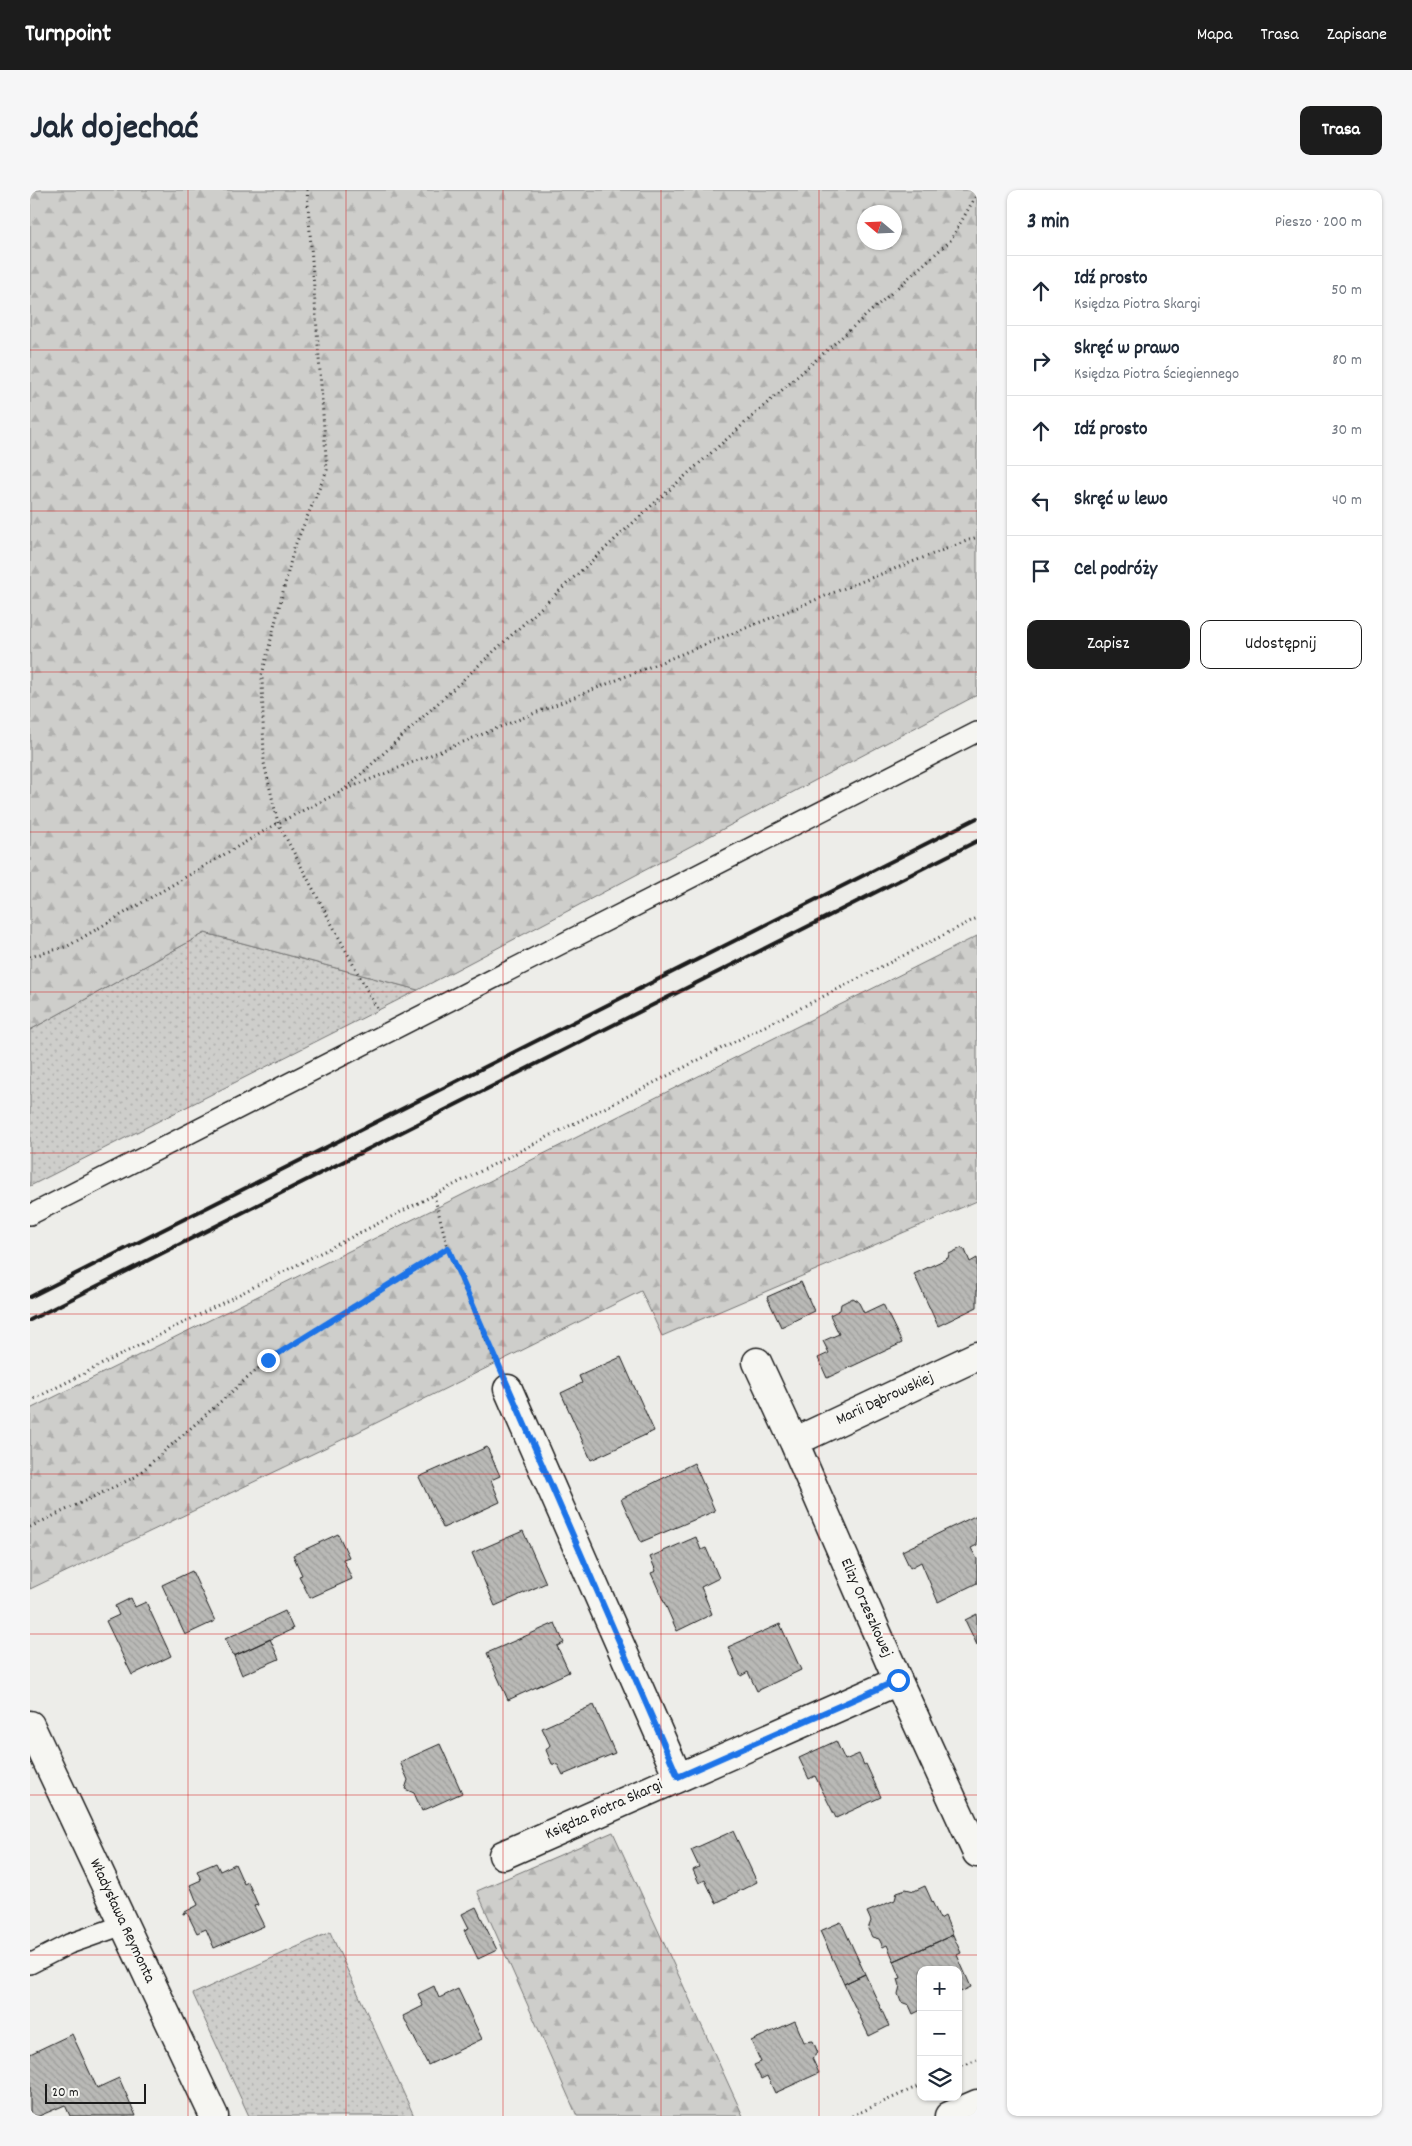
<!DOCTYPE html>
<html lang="pl">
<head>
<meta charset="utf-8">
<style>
  :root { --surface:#fff; --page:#f6f6f7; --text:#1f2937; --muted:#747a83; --line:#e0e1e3; --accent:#1c1c1c }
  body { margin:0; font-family:Dekko,sans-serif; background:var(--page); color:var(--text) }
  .controls { position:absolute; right:15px; bottom:15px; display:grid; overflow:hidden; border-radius:10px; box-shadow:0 1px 4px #0004 }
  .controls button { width:45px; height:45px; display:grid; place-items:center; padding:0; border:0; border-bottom:1px solid var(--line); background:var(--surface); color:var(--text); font:25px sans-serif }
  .compass { position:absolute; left:827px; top:15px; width:45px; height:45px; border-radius:50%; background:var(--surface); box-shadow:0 1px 4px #0004; rotate:289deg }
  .scale { position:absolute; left:15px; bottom:12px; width:101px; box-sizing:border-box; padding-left:5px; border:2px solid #1c1c1c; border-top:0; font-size:14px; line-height:18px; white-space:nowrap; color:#1c1c1c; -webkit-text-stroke:4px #f6f6f2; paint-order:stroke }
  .stop { position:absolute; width:15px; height:15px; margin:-11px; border:4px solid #1a73e8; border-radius:50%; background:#fff }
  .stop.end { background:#1a73e8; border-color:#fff; box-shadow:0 1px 5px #0008 }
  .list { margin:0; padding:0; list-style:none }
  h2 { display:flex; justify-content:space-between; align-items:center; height:65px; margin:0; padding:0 20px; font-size:21px }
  h2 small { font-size:16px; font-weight:400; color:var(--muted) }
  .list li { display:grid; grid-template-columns:32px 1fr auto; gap:15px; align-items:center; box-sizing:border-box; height:70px; padding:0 20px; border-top:1px solid var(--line) }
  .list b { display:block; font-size:19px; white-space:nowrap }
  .list p { margin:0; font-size:16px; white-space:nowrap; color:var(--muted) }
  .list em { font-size:16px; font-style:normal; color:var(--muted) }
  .actions { display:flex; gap:10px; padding:15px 20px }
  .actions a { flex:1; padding:11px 0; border:1px solid var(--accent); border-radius:10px; text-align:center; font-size:18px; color:var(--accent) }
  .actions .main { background:var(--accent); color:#fff }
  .icon { flex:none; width:28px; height:28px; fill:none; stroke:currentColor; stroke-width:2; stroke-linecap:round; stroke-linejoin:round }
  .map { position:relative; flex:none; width:947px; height:1926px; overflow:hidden; border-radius:10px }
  header { display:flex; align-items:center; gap:30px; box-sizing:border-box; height:70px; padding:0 25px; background:var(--accent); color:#fff }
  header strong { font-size:24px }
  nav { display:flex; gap:28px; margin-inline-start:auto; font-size:18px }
  .intro { display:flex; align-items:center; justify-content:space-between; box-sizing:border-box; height:120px; padding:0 30px }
  h1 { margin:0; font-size:35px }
  .button { padding:12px 22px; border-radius:10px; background:var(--accent); color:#fff; font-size:18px; font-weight:700 }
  main { display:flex; gap:30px; padding:0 30px }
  aside { flex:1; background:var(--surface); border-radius:10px; box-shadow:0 1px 4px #0004 }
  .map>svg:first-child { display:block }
  .grass { fill:url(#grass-dots); stroke:#757574 }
  .forest { fill:url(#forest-firs); stroke:#757574; fill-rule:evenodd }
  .building { fill:url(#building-back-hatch); stroke:#1c1c1c }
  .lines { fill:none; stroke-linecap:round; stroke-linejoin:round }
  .lane-casing { stroke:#1c1c1c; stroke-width:22 }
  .street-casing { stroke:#1c1c1c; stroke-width:31 }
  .path { stroke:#1c1c1c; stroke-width:3; stroke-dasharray:1 4; stroke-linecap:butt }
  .lane { stroke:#f6f6f2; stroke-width:19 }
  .street { stroke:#f6f6f2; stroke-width:28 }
  .rail { stroke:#1c1c1c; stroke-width:4 }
  .route { stroke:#1a73e8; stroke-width:6 }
  .grid { fill:none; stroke:#d62828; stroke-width:1; stroke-opacity:0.55 }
  .labels { text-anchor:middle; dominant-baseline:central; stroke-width:4; stroke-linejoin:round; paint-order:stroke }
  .street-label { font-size:16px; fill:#1c1c1c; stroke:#f6f6f2 }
</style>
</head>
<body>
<header>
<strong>Turnpoint</strong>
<nav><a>Mapa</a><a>Trasa</a><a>Zapisane</a></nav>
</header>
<div class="intro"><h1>Jak dojechać</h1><a class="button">Trasa</a></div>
<main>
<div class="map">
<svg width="947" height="1926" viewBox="0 0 947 1926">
  <defs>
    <pattern id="grass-dots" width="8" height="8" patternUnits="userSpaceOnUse" patternTransform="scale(1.25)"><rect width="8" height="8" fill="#cececb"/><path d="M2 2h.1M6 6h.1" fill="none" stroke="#b0b0ae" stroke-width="1.8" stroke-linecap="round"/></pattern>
    <pattern id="forest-firs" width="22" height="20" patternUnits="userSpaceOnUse" patternTransform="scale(1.25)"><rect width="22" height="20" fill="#cececb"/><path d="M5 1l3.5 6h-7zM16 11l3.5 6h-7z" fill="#b0b0ae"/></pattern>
    <pattern id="building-back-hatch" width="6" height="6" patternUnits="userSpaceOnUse" patternTransform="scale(1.25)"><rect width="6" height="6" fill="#b9b9b6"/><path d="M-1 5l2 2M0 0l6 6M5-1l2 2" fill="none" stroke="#9e9e9c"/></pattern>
  </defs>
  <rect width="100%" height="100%" fill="#edede9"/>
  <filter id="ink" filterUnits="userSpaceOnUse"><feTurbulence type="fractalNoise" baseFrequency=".02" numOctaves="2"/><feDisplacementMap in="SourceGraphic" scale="10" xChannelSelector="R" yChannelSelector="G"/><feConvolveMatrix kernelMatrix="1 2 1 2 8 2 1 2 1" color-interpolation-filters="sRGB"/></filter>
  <g filter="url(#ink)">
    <!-- grass -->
    <path class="grass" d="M175,743L388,800L0,996V840Z
      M300,1742L384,1926H219L163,1804Z"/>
    <!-- forest -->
    <path class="forest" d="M0,0H947V505L388,800L175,743L0,840ZM834,22H864V52H834Z
      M947,746V1011L632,1146L611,1101L326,1243L0,1399V1219L418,1012Z
      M583,1642L713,1926H547L447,1701Z"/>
    <!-- building -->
    <path class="building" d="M931,1058L935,1060L940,1072L947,1068V1117L908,1136L884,1084L918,1068L919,1064Z
      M771,1092L784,1121L751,1137L737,1107Z
      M823,1108L828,1111L834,1123L853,1114L872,1153L797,1188L788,1168L799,1163L793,1151L809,1144L800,1125L810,1120L811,1114Z
      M591,1167L624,1241L561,1270L531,1203L552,1193L549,1186Z
      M457,1257L470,1286L461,1290L470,1312L413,1338L389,1287Z
      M664,1273L685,1321L611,1352L591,1309Z
      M947,1325V1355L941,1358L947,1369V1393L908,1412L891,1372L880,1378L872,1361Z
      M493,1341L516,1393L465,1416L442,1363Z
      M308,1344L319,1367L313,1369L322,1389L280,1408L269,1386L272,1385L263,1365Z
      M666,1347L671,1360L676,1358L689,1388L671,1397L682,1424L647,1441L621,1383L626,1381L620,1367Z
      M162,1381L185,1431L155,1445L132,1395Z
      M101,1408L105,1417L116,1412L141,1466L102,1485L76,1431L89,1425L85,1416Z
      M255,1421L263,1439L204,1466L195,1449Z
      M947,1424V1455L935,1430Z
      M525,1433L534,1453L527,1456L539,1482L478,1510L457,1463Z
      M750,1434L771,1480L727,1501L718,1482L711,1486L698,1457Z
      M240,1449L249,1469L212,1485L204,1466Z
      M564,1515L585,1563L533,1585L528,1575L522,1574L516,1560L520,1555L512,1538Z
      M806,1551L815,1570L829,1564L834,1575L836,1574L851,1607L806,1628L785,1586L779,1589L769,1568Z
      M410,1554L432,1603L392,1621L384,1603L375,1599L378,1590L370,1572Z
      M703,1641L727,1692L686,1713L675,1690L669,1693L663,1680L669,1677L661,1660Z
      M186,1673L190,1681L205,1674L214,1694L218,1692L228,1715L224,1716L234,1736L184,1758L176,1739L167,1743L157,1723L153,1724V1723L168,1715L160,1695L171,1690L167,1681Z
      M895,1696L910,1729L915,1726L923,1745L864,1771L857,1755L853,1757L849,1749L842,1747L838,1739L841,1731L837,1722L865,1710L867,1702L876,1699L884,1701Z
      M446,1717L467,1760L448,1769L434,1740L439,1738L432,1724Z
      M811,1732L835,1784L814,1794L790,1741Z
      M923,1745L931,1763L927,1765L941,1797L928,1803V1780H891V1820L883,1824L879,1815L871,1812L868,1804L870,1796L868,1789L871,1788L864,1771Z
      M835,1784L859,1836L839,1846L814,1794Z
      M404,1796L409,1808L428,1799L452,1849L398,1875L373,1826L393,1816L388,1804Z
      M765,1831L774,1852L783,1851L788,1863L782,1868L789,1883L745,1903L737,1886L731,1889L724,1875L731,1872L721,1851Z
      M42,1844L67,1898L89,1888L106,1926H40L35,1915L9,1926H0V1864Z"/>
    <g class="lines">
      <defs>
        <path id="lane" d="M0,1025L947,542
          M0,1774L39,1754L93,1735"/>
        <path id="street" d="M727,1172L764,1252L868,1491L947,1663
          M478,1199L648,1587
          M764,1252L947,1166
          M0,1535L184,1926
          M473,1665L868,1491
          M919,1926L947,1914"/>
      </defs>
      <!-- lane casing -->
      <use href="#lane" class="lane-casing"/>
      <!-- street casing -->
      <use href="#street" class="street-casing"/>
      <!-- path -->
      <path class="path" d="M277,0L297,280L264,358L232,485L234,573L248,633L347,819
        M316,598L619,318L920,51L947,4
        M0,767L38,756L248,633L314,600L820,396L947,347
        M404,1005L418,1059L465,1171
        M0,1211L947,728
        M0,1337L105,1287L238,1170L418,1059
        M928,1878L947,1870
        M822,1926L891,1895"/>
      <!-- lane -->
      <use href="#lane" class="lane"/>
      <!-- street -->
      <use href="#street" class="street"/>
      <!-- rail -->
      <path class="rail" d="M0,1107L947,628
        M0,1130L947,651"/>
    </g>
  </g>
  <g class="lines" filter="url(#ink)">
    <!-- route -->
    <path class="route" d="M238,1170L418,1058L648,1587L868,1490"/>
  </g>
  <!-- grid -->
  <path class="grid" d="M158,0V1926M316,0V1926M473,0V1926M631,0V1926M789,0V1926M0,160H947M0,321H947M0,482H947M0,642H947M0,802H947M0,963H947M0,1124H947M0,1284H947M0,1444H947M0,1605H947M0,1765H947"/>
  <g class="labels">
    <!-- street labels -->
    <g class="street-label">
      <text transform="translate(855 1209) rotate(-25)">Marii Dąbrowskiej</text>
      <text transform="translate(836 1418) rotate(66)">Elizy Orzeszkowej</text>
      <text transform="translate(574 1620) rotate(-24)">Księdza Piotra Skargi</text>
      <text transform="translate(92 1731) rotate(65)">Władysława Reymonta</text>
    </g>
  </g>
</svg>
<div class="controls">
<button>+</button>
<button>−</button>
<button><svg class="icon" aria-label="layers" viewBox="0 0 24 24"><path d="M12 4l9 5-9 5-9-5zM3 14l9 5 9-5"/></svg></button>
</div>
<svg class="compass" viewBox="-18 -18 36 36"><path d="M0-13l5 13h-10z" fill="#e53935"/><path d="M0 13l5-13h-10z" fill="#747a83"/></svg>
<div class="scale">20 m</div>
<div class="stop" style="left:868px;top:1490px"></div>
<div class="stop end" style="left:238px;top:1170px"></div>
</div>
<aside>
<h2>3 min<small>Pieszo · 200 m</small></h2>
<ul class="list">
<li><svg class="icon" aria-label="ahead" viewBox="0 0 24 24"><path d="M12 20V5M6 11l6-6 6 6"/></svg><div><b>Idź prosto</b><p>Księdza Piotra Skargi</p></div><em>50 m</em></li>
<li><svg class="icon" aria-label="right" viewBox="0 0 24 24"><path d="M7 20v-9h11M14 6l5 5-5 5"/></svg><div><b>Skręć w prawo</b><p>Księdza Piotra Ściegiennego</p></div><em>80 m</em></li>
<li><svg class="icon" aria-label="ahead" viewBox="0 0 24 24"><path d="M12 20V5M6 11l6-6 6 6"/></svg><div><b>Idź prosto</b></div><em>30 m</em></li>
<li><svg class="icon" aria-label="left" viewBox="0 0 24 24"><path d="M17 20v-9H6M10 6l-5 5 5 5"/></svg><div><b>Skręć w lewo</b></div><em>40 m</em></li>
<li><svg class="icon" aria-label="arrive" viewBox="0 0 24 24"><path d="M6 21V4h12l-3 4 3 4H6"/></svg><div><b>Cel podróży</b></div></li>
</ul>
<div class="actions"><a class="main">Zapisz</a><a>Udostępnij</a></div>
</aside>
</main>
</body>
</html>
